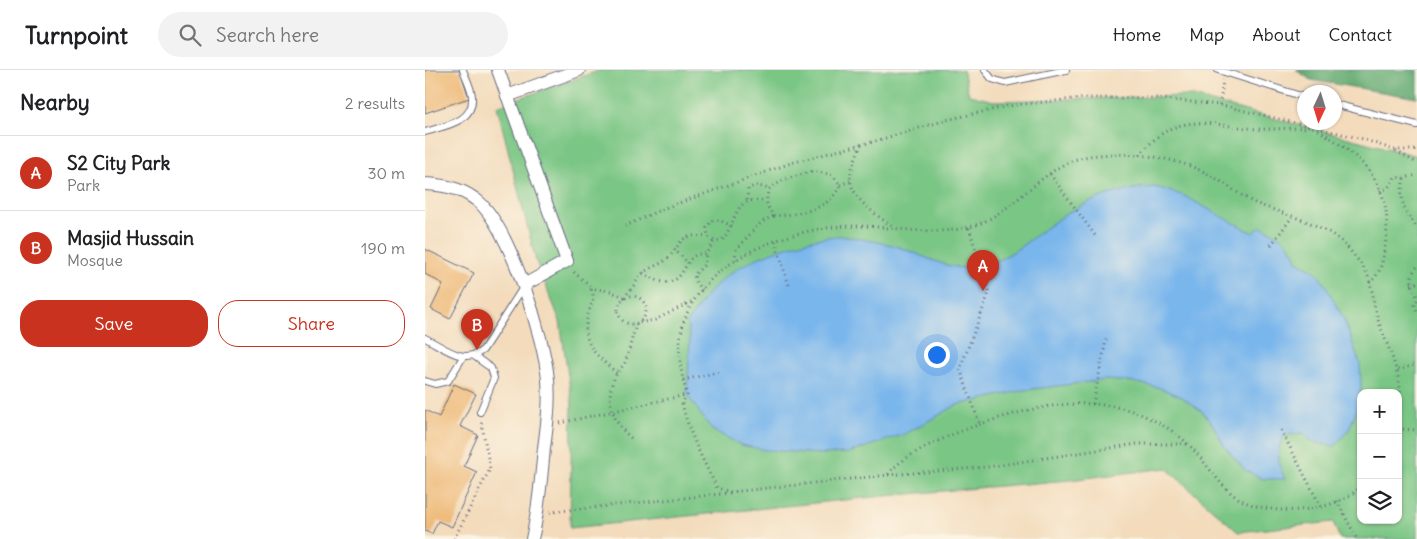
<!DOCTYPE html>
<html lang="en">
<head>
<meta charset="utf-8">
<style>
  :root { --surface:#fff; --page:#f2f2f2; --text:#202124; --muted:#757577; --line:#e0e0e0; --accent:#c8321e }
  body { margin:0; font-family:Delius,sans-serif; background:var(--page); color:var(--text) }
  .controls { position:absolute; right:15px; bottom:15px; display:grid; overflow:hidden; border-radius:10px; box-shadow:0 1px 4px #0004 }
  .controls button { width:45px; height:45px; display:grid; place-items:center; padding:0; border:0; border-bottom:1px solid var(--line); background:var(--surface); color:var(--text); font:25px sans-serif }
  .compass { position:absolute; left:872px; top:15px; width:45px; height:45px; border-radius:50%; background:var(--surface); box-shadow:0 1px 4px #0004; rotate:184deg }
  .you { position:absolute; left:511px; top:284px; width:18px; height:18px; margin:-12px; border:4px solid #fff; border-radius:50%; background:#1a73e8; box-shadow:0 0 0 8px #1a73e833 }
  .badge { display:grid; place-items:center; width:32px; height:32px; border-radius:50%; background:var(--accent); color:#fff; font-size:16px; font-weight:700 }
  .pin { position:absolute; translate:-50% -41px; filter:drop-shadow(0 1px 2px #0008) }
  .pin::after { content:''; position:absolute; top:26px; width:18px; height:15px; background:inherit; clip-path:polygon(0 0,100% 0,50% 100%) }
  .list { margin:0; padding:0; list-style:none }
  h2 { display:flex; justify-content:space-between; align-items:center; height:65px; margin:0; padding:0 20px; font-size:21px }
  h2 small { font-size:16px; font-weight:400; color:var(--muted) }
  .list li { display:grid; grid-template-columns:32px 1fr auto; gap:15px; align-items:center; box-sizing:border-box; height:75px; padding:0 20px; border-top:1px solid var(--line) }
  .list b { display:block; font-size:19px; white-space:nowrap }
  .list p { margin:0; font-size:16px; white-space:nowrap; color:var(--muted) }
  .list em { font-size:16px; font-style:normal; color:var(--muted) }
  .actions { display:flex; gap:10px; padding:15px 20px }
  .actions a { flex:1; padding:11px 0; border:1px solid var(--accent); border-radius:20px; text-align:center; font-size:18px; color:var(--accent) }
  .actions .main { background:var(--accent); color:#fff }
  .icon { flex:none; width:28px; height:28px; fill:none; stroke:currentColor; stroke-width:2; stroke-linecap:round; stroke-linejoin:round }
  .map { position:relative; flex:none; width:992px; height:469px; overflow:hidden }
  header { display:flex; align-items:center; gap:30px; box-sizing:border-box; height:70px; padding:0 25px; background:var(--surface); border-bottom:1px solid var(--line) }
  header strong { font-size:24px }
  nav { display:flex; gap:28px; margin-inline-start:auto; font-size:18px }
  .search { width:350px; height:45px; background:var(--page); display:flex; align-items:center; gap:12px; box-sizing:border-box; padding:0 18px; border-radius:28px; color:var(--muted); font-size:19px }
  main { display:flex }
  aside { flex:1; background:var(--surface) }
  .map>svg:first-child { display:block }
  .green { fill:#7ac685; stroke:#4a7a72; fill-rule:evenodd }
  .forest { fill:#63ab72; stroke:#3f6d68 }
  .water { fill:#79b6ec; stroke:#4a72a5 }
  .building { fill:#eeb978 }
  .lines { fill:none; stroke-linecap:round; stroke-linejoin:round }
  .lane-casing { stroke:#676b7f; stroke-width:8 }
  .street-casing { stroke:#676b7f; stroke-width:14 }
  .path { stroke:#676b7f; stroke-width:3; stroke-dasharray:1 4; stroke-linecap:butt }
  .lane { stroke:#fff; stroke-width:6 }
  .street { stroke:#fff; stroke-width:12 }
</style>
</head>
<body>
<header>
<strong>Turnpoint</strong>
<div class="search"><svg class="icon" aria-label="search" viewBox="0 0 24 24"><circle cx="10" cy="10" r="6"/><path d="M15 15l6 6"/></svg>Search here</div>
<nav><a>Home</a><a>Map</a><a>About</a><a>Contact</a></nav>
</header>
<main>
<aside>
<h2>Nearby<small>2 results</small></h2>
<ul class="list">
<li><span class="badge">A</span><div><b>S2 City Park</b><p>Park</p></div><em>30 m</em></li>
<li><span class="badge">B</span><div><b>Masjid Hussain</b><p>Mosque</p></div><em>190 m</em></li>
</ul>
<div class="actions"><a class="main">Save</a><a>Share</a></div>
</aside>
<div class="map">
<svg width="992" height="469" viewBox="0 0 992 469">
  <rect width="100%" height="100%" fill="#fcf5e5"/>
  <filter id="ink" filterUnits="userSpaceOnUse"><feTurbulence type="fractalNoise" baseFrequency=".02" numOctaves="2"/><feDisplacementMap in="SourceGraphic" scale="10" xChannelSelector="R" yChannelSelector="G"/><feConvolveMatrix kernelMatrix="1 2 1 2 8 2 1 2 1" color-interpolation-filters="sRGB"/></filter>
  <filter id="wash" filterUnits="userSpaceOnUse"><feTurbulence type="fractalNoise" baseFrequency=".0096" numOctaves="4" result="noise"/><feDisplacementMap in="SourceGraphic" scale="20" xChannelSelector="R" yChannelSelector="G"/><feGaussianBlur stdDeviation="1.12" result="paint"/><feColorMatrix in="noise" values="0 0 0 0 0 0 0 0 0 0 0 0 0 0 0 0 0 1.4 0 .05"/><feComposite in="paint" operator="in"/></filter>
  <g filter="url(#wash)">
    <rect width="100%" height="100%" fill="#f3dbbc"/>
    <!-- green -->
    <path class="green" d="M176,0H538L544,25L569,31L764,26L992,86V469H915L908,452L813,462L741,398L645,410L449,427L145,458L147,333L135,251L111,191L72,36ZM936,323H973V450H936Z"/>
    <!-- forest -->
    <path class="forest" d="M871,0H992V28L886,10Z"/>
    <!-- water -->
    <path class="water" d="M731,117L757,125L828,163L835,157C850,161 869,175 872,191L890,201L901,216L919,249L935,294L936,318L932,339L924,359L910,376L887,372L879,363L860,365C850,380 853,393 860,409H838L820,400L800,377L788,355L779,343L757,327L735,318L708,312L680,310L600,320L532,335L480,364L423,383L395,384L340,380L316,375L287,360L262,325L265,269L262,253C273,237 283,221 298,209C323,187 378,169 411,166C420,165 452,172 463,174C494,181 525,205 558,196C589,187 611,163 638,146C667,128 696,118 731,117Z"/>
    <g id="blocks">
      <!-- building -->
      <path class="building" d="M0,0H35L44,28L0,43Z
        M0,179L49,203L25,249L6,239L18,214L0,204Z
        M29,314L51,324L35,356L53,365L39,396L52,402L27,457L13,451L7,464L0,461V340L14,347Z"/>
    </g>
  </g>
  <g filter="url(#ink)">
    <use href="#blocks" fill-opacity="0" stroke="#676b7f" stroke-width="1"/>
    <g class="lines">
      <defs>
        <path id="lane" d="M560,0L567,9L580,13L641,0
          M793,0L879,27
          M909,34L992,55
          M0,62C18,56 49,53 47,27C47,19 41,8 38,0
          M0,268C20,278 38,295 58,280L99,216
          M49,286L66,298L69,308L55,342
          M0,311L10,314L23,311L38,287"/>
        <path id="street" d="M73,0L142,191L99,215
          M82,26L154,0
          M0,114C19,115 35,118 50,129C83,151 120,270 123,310C125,333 122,356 119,378C116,409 114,439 107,469"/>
      </defs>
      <!-- lane casing -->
      <use href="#lane" class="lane-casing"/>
      <!-- street casing -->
      <use href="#street" class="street-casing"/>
      <!-- path -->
      <path class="path" d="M795,35L798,10
        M893,60C940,88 970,117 960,176C957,192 957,202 944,213
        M436,74C433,84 427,94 426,104C421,126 453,146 468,157
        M971,81L992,93
        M715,85C751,39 782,55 832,59C849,60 866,57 883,58
        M386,102C400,103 407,102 415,115C405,141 373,144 349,146C341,136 340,131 344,119L360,109Z
        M625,104L672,168
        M979,108C974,128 978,142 992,157
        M415,115L425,111
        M955,121L963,118L970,107L979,108L992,105
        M322,130L323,119L331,115L344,119
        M200,156L240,138L366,93L454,70L521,50L589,35L659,28H730L795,35L938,69L969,80H992
        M307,156L294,150L286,151L282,158L283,166L289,171L297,170C313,152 307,125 340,131
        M544,158L564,223L535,299L555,355
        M350,171L364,215
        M846,175L867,147
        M249,179L262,192
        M310,190L311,179C325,167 331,152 349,146
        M992,197C983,207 987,216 992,227
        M149,202C154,208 162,211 166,218C170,226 167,233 164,241C154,272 170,285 192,303
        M218,203C225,206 232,212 240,212C264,212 257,181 281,184L289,171
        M986,214L992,213
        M165,218L185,221L199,227C208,219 212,208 218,203C225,197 235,195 242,189C258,174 252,163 283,166
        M277,220L271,213L269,205L279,195L281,184
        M193 240a14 14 0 1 1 28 0a14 14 0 1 1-28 0Z
        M992,230L990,235L992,241
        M973,300L992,294
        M258,310L294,302
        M668,334L682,266
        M135,353L261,325
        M973,359L992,360
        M856,360L896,437
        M206,368C187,352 178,327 192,303C195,298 199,296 201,290C205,278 207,266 212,253L230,250L268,231
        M463,405L562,397L712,374H762
        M936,416C910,445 835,449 806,423C790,409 779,390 764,375C750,361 730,350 713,343C658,323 599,339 547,357C525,365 474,386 463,405L306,422L292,418C278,390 264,364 257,333L262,325C255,301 251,276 259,251C281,187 368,156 430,156C468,156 502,166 540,158C588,149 617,92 665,86C703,81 749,86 783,104C799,112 814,125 830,133C857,144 902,154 921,176C927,183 938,195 942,204C947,215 948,231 951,243C962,280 983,310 973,349
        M912,431L932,469
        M125,442L305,423
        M29,469L65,399L56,350"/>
      <!-- lane -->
      <use href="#lane" class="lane"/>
      <!-- street -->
      <use href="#street" class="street"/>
    </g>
  </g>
</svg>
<div class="controls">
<button>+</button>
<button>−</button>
<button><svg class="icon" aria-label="layers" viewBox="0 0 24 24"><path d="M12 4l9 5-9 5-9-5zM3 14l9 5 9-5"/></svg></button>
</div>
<svg class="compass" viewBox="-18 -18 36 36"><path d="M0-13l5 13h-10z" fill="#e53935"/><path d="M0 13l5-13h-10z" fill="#757577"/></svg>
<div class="you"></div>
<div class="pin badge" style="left:558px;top:221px">A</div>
<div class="pin badge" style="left:52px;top:280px">B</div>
</div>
</main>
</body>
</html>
